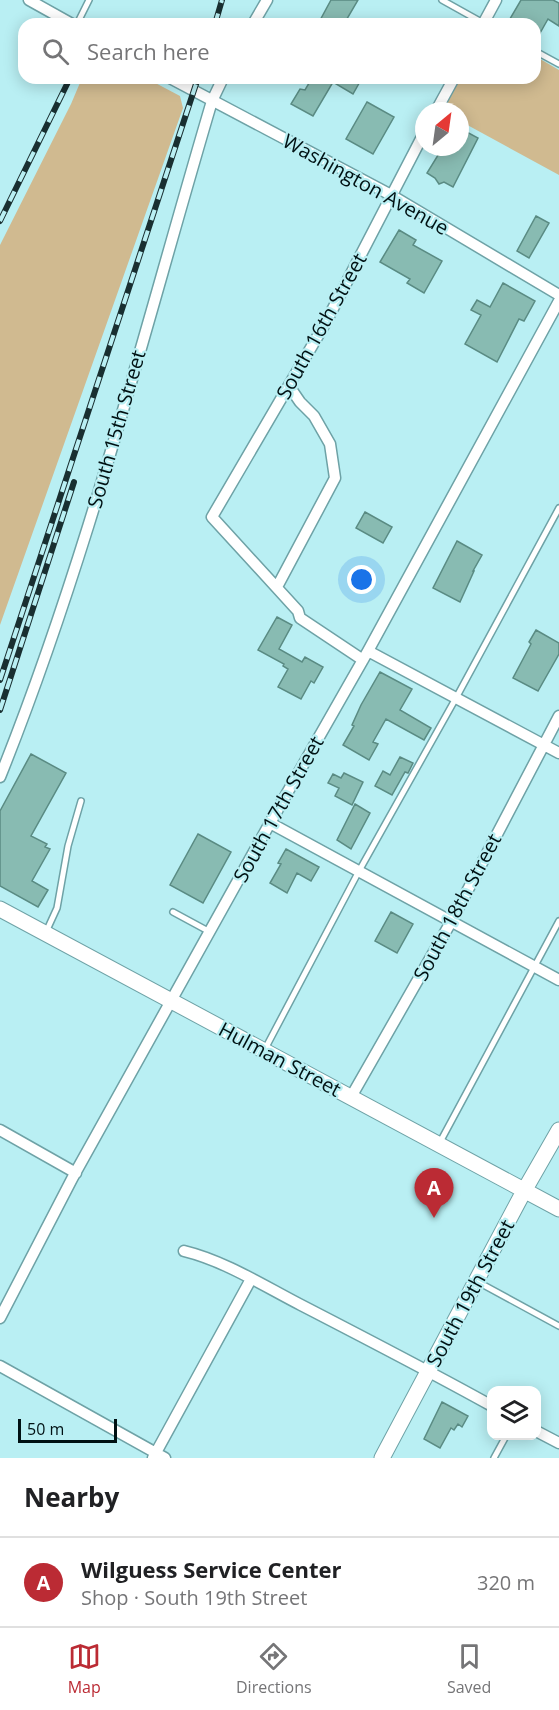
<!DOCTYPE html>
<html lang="en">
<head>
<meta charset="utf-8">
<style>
  :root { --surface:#fff; --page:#f2f2f2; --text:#202124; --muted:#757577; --line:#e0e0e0; --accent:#bb2b34 }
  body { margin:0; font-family:"Open Sans",sans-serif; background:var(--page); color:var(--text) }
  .controls { position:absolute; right:18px; bottom:18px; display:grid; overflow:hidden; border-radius:12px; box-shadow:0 3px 15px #0003 }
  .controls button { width:54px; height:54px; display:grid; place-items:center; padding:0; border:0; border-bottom:2px solid var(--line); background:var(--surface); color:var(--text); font:30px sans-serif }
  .compass { position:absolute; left:415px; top:102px; width:54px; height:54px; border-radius:50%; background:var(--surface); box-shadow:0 3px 15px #0003; rotate:29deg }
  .scale { position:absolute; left:18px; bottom:15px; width:99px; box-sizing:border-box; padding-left:6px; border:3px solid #001113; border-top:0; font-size:16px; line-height:21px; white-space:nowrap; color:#001113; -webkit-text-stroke:4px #b9eff3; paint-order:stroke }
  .you { position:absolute; left:362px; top:580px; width:21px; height:21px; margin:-15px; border:4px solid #fff; border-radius:50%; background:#1a73e8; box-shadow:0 0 0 9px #1a73e833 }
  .badge { display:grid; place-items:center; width:39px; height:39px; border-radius:50%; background:var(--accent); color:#fff; font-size:20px; font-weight:700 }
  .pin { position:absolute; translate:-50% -50px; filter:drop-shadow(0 2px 3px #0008) }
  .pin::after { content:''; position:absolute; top:32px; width:21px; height:18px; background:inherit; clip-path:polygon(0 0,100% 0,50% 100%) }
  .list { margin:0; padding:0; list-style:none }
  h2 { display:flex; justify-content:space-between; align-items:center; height:78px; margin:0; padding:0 24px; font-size:26px }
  h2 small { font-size:20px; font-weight:400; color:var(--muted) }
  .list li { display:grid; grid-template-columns:39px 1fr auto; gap:18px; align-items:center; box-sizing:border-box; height:90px; padding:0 24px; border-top:2px solid var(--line) }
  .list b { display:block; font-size:22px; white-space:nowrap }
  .list p { margin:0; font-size:20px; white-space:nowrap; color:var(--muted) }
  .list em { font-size:20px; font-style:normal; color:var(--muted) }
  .icon { flex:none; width:33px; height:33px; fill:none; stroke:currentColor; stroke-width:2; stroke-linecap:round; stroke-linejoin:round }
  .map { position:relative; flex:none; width:559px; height:1458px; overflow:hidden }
  .search { position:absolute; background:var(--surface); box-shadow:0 3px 15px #0003; left:18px; right:18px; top:18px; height:66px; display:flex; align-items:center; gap:15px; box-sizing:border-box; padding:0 21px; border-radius:18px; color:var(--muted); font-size:22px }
  .sheet { height:168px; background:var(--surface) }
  nav { display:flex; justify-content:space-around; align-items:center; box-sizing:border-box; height:84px; border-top:2px solid var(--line); background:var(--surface); font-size:16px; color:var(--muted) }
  nav a { display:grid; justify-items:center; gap:3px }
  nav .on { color:var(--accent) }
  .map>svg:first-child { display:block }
  .green { fill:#d0ba90 }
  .building { fill:#88bbb2; stroke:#5a8b83; stroke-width:1.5 }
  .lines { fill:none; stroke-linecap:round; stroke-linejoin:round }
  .lane-casing { stroke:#6ea2a6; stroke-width:8 }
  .street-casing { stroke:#6ea2a6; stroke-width:13 }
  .secondary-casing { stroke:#6ea2a6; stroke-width:17 }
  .lane { stroke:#fff; stroke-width:5 }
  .street { stroke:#fff; stroke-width:10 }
  .secondary { stroke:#fff; stroke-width:15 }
  .rail-casing { stroke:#192f31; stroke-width:6 }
  .rail { stroke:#b9eff3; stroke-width:4; stroke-dasharray:11; stroke-linecap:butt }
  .labels { text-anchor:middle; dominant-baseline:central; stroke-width:4.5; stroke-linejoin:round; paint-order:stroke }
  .street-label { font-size:20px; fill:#001113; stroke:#b9eff3 }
</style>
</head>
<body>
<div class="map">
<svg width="559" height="1458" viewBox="0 0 559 1458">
  <rect width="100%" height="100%" fill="#b9eff3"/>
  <!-- green -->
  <path class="green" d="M535,56L559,70V175L460,121V111L440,110L457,78H535Z
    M82,78H146L180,96L183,108L0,625V245L71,104Z"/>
  <!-- building -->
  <path class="building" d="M331,0H358L344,24H318Z
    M521,0H553L559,3V26L548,19L535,42V24H507Z
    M312,78H362L353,94L333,82L313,116L291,104L300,89L305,90Z
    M367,102L394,117L373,154L346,139Z
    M460,131L464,133L465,131L478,138L453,187L444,182L439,184L435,178L427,173L443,147H460Z
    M536,216L549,223L529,258L517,251Z
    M399,230L416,240L413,245L442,261L424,293L407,283L410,279L380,262Z
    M503,283L535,301L524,321L519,319L497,362L465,344L481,315L471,310L477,300L490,307Z
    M365,512L392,527L383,543L356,528Z
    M457,541L482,555L473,571H474L460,602L433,588Z
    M277,617L292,625L279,649L302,662L305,657L323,667L314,683L311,681L301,699L278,687L288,669L283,666L284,664L258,650Z
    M536,630L559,643V654L538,691L513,678L531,644L529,642Z
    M380,672L412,689L400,710L431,728L424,740L386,719L373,742L378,744L369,760L343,745L354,726L352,725L361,705Z
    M31,754L66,773L31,836L47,844L45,847L50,849L32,881L48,890L38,907L0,886V811Z
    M400,757L413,763L408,773L405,772L392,795L375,786L383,771L390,775Z
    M344,773L363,782L352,805L335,796L339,788L328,783L333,774L341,778Z
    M355,804L370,813L351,849L337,840Z
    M198,834L231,852L203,903L170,885Z
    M286,849L319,867L311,881L297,873L287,893L270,883L281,864L278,863Z
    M391,912L413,924L397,953L375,941Z
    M442,1402L468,1416L462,1427L458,1424L454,1430L451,1428L440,1448L424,1439Z"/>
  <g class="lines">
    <defs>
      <path id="lane" d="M442,0L485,24
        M77,24L89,0
        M535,51L559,64
        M173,912L210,932
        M46,932L57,908L68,846L81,801
        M265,1049L359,871L456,698L559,508
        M439,1144L559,921
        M478,1282L559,1326
        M494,1458L506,1436"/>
      <path id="street" d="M29,0L72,24
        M253,24L267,0
        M483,24L496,0
        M170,78L391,195L559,295
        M436,111L454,78
        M277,587L335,478L330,444L314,416L300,402L289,386
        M368,651L559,753
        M363,660L300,618L298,611L212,517L326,322L424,133
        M0,777C88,558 145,327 212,101L223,78
        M270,823L559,980
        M351,1097L451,922L559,716
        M0,1130L76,1173
        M184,1251C225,1261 264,1286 301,1305C365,1338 429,1371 492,1406
        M0,1318L73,1177L270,823L368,651L559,301
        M0,1366L165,1458
        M536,1431L559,1443
        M153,1458L251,1279"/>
      <path id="secondary" d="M0,909L559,1209
        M382,1458L524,1191L559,1130"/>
    </defs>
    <!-- lane casing -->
    <use href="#lane" class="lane-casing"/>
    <!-- street casing -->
    <use href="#street" class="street-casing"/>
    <!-- secondary casing -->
    <use href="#secondary" class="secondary-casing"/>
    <!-- lane -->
    <use href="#lane" class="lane"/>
    <!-- street -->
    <use href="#street" class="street"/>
    <!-- secondary -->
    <use href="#secondary" class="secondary"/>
    <defs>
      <path id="rail" d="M215,24L222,0
        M0,221L70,78
        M0,680L198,78
        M0,710L74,482"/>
    </defs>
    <!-- rail casing -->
    <use href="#rail" class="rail-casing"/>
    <!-- rail -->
    <use href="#rail" class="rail"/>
  </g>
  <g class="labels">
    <!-- street labels -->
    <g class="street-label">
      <text transform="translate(366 184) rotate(29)">Washington Avenue</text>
      <text transform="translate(321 326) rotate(-61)">South 16th Street</text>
      <text transform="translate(116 429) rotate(-74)">South 15th Street</text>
      <text transform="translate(278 809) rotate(-61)">South 17th Street</text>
      <text transform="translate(457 907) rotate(-62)">South 18th Street</text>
      <text transform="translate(280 1059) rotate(28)">Hulman Street</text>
      <text transform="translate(470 1293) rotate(-62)">South 19th Street</text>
    </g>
  </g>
</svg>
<div class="controls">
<button><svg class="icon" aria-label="layers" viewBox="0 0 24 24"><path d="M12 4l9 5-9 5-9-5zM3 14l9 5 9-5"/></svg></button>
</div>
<svg class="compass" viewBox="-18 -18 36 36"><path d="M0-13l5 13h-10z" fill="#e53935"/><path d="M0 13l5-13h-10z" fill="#757577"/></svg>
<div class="scale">50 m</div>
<div class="you"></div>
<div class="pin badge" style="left:434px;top:1218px">A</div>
<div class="search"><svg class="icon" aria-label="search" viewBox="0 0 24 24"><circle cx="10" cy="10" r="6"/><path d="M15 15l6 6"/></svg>Search here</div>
</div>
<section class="sheet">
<h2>Nearby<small></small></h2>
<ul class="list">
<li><span class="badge">A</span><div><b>Wilguess Service Center</b><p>Shop · South 19th Street</p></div><em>320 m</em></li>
</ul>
</section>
<nav>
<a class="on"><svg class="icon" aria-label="map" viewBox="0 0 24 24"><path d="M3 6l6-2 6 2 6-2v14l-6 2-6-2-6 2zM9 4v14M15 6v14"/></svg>Map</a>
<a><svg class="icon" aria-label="directions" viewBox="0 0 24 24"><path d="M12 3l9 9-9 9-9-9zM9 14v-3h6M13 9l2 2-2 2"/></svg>Directions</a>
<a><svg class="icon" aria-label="saved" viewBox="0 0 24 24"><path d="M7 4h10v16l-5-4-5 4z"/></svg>Saved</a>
</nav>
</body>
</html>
